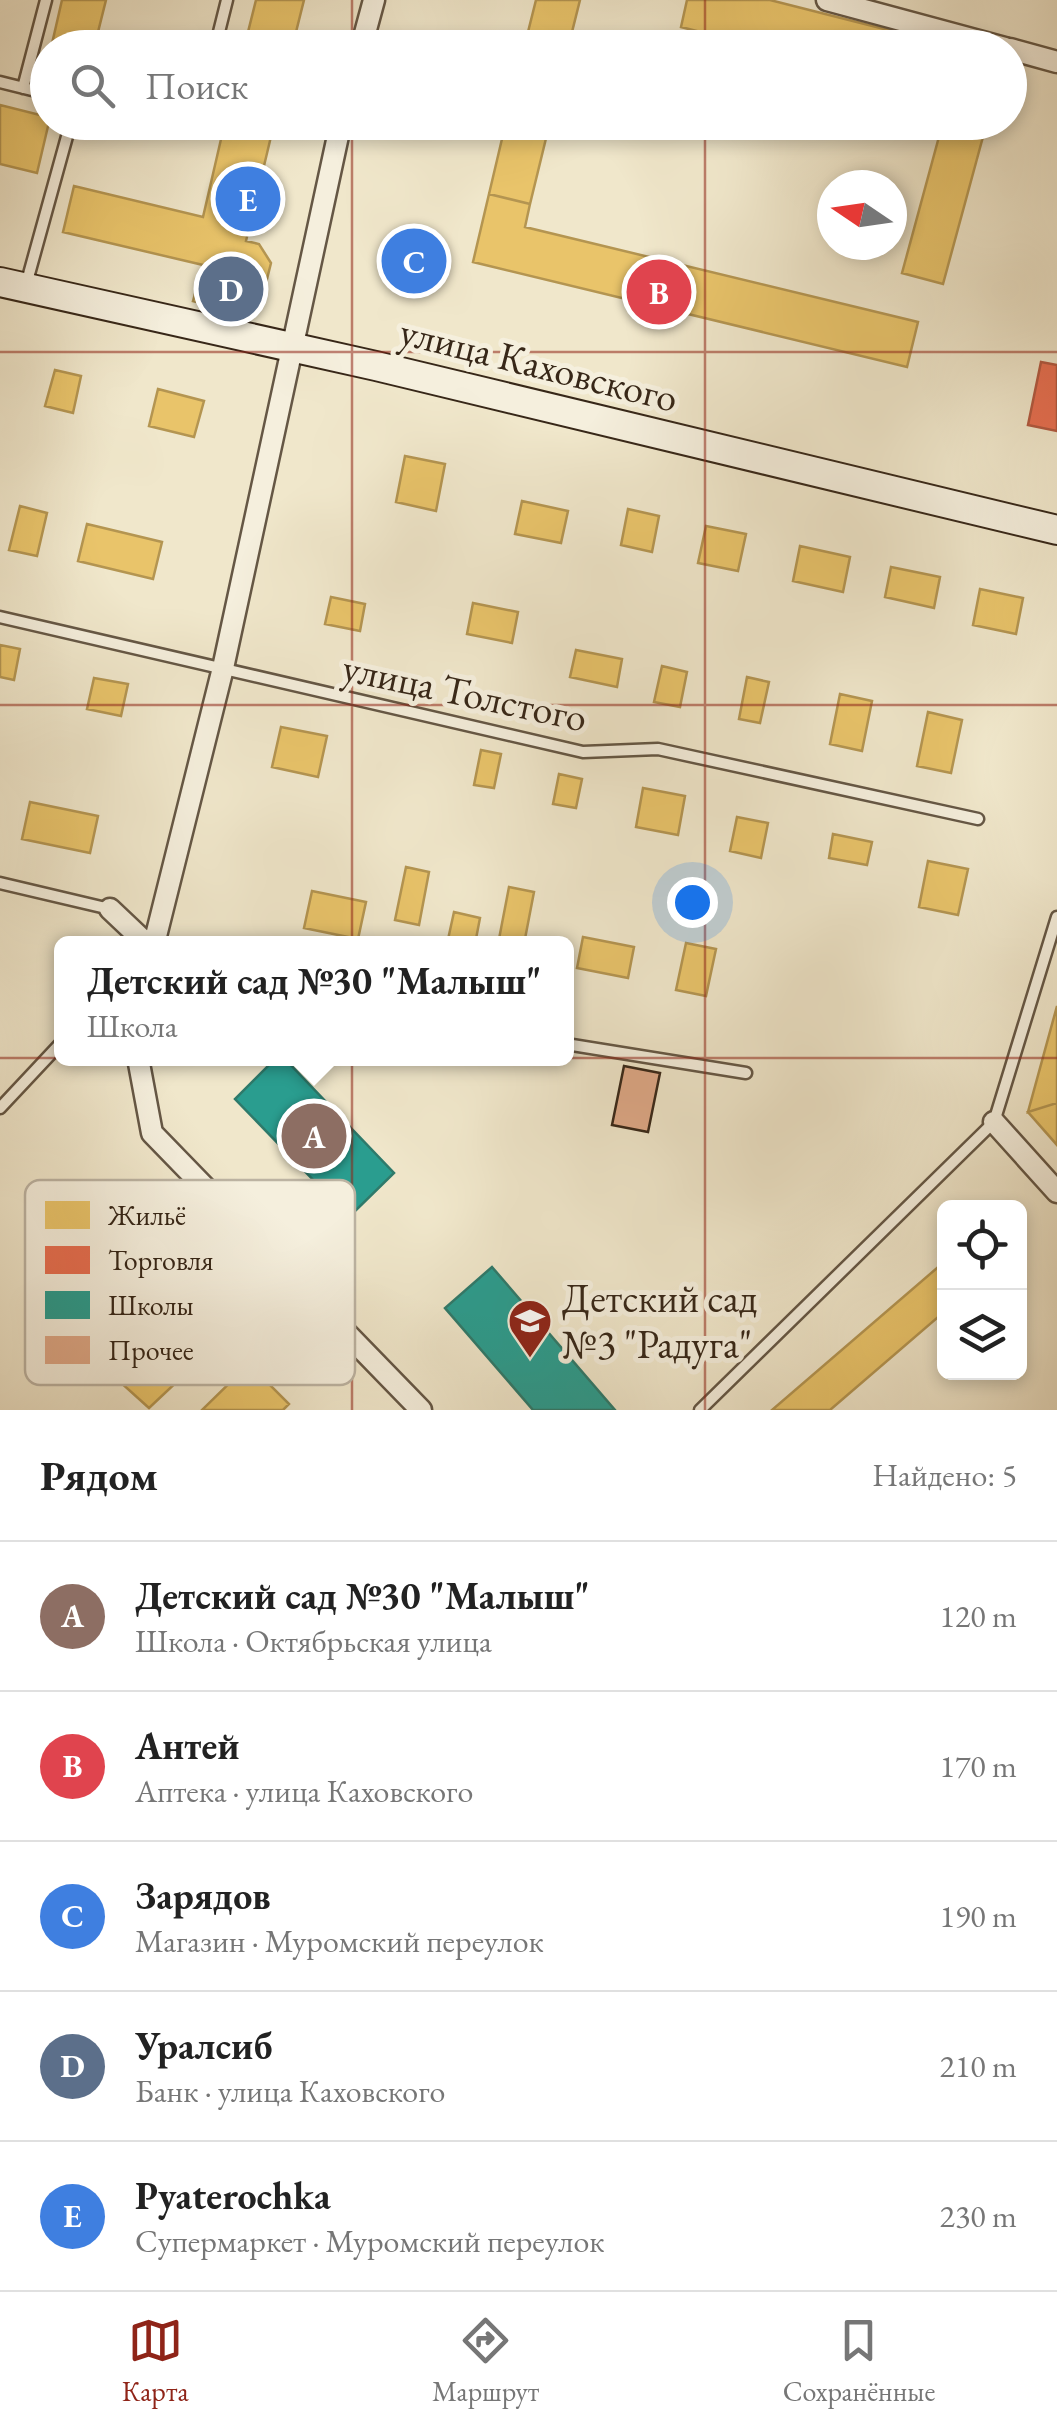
<!DOCTYPE html>
<html lang="ru">
<head>
<meta charset="utf-8">
<style>
  :root { --surface:#fff; --page:#f2f2f2; --text:#222; --muted:#767676; --line:#e0e0e0; --accent:#8f2418 }
  body { margin:0; font-family:"EB Garamond",serif; background:var(--page); color:var(--text) }
  .controls { position:absolute; right:30px; bottom:30px; display:grid; overflow:hidden; border-radius:15px; box-shadow:0 5px 15px #0003 }
  .controls button { width:90px; height:90px; display:grid; place-items:center; padding:0; border:0; border-bottom:2px solid var(--line); background:var(--surface); color:var(--text); font:50px sans-serif }
  .compass { position:absolute; left:817px; top:170px; width:90px; height:90px; border-radius:50%; background:var(--surface); box-shadow:0 5px 15px #0003; rotate:283deg }
  .you { position:absolute; left:692px; top:902px; width:35px; height:35px; margin:-25px; border:8px solid #fff; border-radius:50%; background:#1a73e8; box-shadow:0 0 0 15px #1a73e833 }
  .badge { display:grid; place-items:center; width:65px; height:65px; border-radius:50%; background:var(--accent); color:#fff; font-size:32px; font-weight:700 }
  .pin { position:absolute; translate:-50% -50%; border:5px solid #fff; box-shadow:0 2px 10px #0006 }
  .popup { position:absolute; left:54px; top:936px; width:520px; height:130px; box-sizing:border-box; display:grid; place-content:center; border-radius:15px; background:var(--surface); filter:drop-shadow(0 2px 8px #0005); font-size:32px; white-space:nowrap; color:var(--muted) }
  .popup b { font-size:38px; color:var(--text) }
  .popup::after { content:''; position:absolute; left:50%; top:100%; margin-left:-20px; border:20px solid transparent; border-top-color:var(--surface) }
  .list { margin:0; padding:0; list-style:none }
  h2 { display:flex; justify-content:space-between; align-items:center; height:130px; margin:0; padding:0 40px; font-size:42px }
  h2 small { font-size:32px; font-weight:400; color:var(--muted) }
  .list li { display:grid; grid-template-columns:65px 1fr auto; gap:30px; align-items:center; box-sizing:border-box; height:150px; padding:0 40px; border-top:2px solid var(--line) }
  .list b { display:block; font-size:38px; white-space:nowrap }
  .list p { margin:0; font-size:32px; white-space:nowrap; color:var(--muted) }
  .list em { font-size:32px; font-style:normal; color:var(--muted) }
  .icon { flex:none; width:55px; height:55px; fill:none; stroke:currentColor; stroke-width:2; stroke-linecap:round; stroke-linejoin:round }
  .map { position:relative; flex:none; width:1057px; height:1410px; overflow:hidden }
  .search { position:absolute; background:var(--surface); box-shadow:0 5px 15px #0003; left:30px; right:30px; top:30px; height:110px; display:flex; align-items:center; gap:25px; box-sizing:border-box; padding:0 35px; border-radius:55px; color:var(--muted); font-size:38px }
  .sheet { height:880px; background:var(--surface) }
  nav { display:flex; justify-content:space-around; align-items:center; box-sizing:border-box; height:140px; border-top:2px solid var(--line); background:var(--surface); font-size:28px; color:var(--muted) }
  nav a { display:grid; justify-items:center; gap:5px }
  nav .on { color:var(--accent) }
  .map>svg:first-child { display:block }
  .homes { fill:#e9c46a; stroke:#b49551; stroke-width:2.5 }
  .shops { fill:#e76f51; stroke:#b25940; stroke-width:2.5 }
  .schools { fill:#2a9d8f; stroke:#2e7a6b; stroke-width:2.5 }
  .building { fill:#dfa988; stroke:#372718; stroke-width:2.5 }
  .lines { fill:none; stroke-linecap:round; stroke-linejoin:round }
  .lane-casing { stroke:#655745; stroke-width:15 }
  .street-casing { stroke:#655745; stroke-width:25 }
  .secondary-casing { stroke:#372718; stroke-width:32 }
  .lane { stroke:#f5efdd; stroke-width:10 }
  .street { stroke:#f5efdd; stroke-width:20 }
  .secondary { stroke:#f5efdd; stroke-width:28 }
  .grid { fill:none; stroke:#8f2418; stroke-width:2.5; stroke-opacity:0.55 }
  .labels { text-anchor:middle; dominant-baseline:central; stroke-width:10; stroke-linejoin:round; paint-order:stroke }
  .street-label { font-size:40px; fill:#372718; stroke:#f5efdd }
  .poi-label { font-size:40px; fill:#372718; stroke:#f5efdd; text-anchor:start }
  .key { fill:#f5efdd; stroke:#bcb3a2; stroke-width:2.5 }
  .key-label { font-size:28px; fill:#372718 }
</style>
</head>
<body>
<div class="map">
<svg width="1057" height="1410" viewBox="0 0 1057 1410">
  <rect width="100%" height="100%" fill="#f0e7cb"/>
  <filter id="stains"><feTurbulence type="fractalNoise" baseFrequency=".002" numOctaves="4"/><feColorMatrix values="0 0 0 0 .2 0 0 0 0 .09 0 0 0 0 .02 0 0 0 .5 -.17"/></filter>
  <radialGradient id="worn" r=".72"><stop offset=".6" stop-color="#630" stop-opacity="0"/><stop offset="1" stop-color="#630" stop-opacity=".3"/></radialGradient>
  <!-- homes -->
  <path class="homes" d="M62,0H106L94,48H51Z
    M256,0H304L292,48H244Z
    M536,0H580L568,48H524Z
    M687,0H770L904,34L901,48H763L681,27Z
    M0,105L48,117L49,122L37,173L0,164Z
    M225,122L274,124L246,241L259,244L271,263L262,299L227,310L193,301L203,265L63,232L74,186L203,217Z
    M506,122H550L530,204L489,194Z
    M943,122H987L943,284L902,273Z
    M489,194L530,204L525,227L918,322L907,367L473,262Z
    M55,370L81,376L73,413L45,406Z
    M158,389L204,401L194,437L149,426Z
    M405,456L445,464L436,511L396,502Z
    M522,501L568,511L561,543L515,534Z
    M20,506L47,513L37,556L9,550Z
    M628,509L659,516L652,552L621,545Z
    M87,524L162,542L153,579L78,561Z
    M706,526L746,534L738,571L698,563Z
    M800,546L850,557L843,592L793,581Z
    M891,567L940,577L934,608L885,597Z
    M980,589L1023,598L1016,634L973,625Z
    M331,597L365,604L360,631L325,624Z
    M473,603L518,612L512,643L467,634Z
    M0,645L20,649L14,680L0,677Z
    M576,650L622,659L617,687L570,677Z
    M662,666L687,672L680,707L654,702Z
    M747,677L769,682L760,723L739,719Z
    M94,678L128,684L121,716L87,709Z
    M840,694L872,701L862,751L830,744Z
    M928,712L962,720L951,773L917,766Z
    M281,727L327,736L318,777L272,767Z
    M481,750L501,754L494,788L474,785Z
    M559,774L582,779L576,808L553,804Z
    M643,788L685,796L678,835L636,827Z
    M30,802L98,816L90,853L22,839Z
    M737,817L768,823L761,858L730,851Z
    M833,834L872,842L867,865L829,858Z
    M928,861L968,869L958,915L919,907Z
    M406,867L429,872L419,925L395,920Z
    M509,887L534,892L524,944L499,939Z
    M312,891L366,902L358,939L304,928Z
    M454,912L480,918L475,944H447Z
    M583,937L634,947L628,978L577,968Z
    M686,943L716,949L706,996L676,990Z
    M1057,1006V1103L1028,1112Z
    M1057,1103V1145L1028,1112Z
    M944,1262V1312L830,1410H772Z
    M176,1304L216,1345L149,1408L109,1372Z
    M249,1364L289,1404L283,1410H202Z"/>
  <!-- shops -->
  <path class="shops" d="M1041,362L1057,365V431L1028,425Z"/>
  <!-- schools -->
  <path class="schools" d="M276,1058H284L394,1173L349,1217L235,1099Z
    M492,1267L615,1410H533L445,1308Z"/>
  <!-- building -->
  <path class="building" d="M624,1066L660,1073L648,1132L612,1125Z"/>
  <g class="lines">
    <defs>
      <path id="lane" d="M215,48L227,0
        M0,82L48,94
        M23,88L46,0
        M161,122L194,131L196,122
        M26,285L71,122
        M0,617L583,752L658,749L978,819
        M0,883L110,909
        M566,1044L746,1073
        M0,1108L61,1043
        M700,1410L994,1122L1057,917"/>
      <path id="street" d="M827,0L1005,48
        M361,48L374,0
        M1010,49L1057,62
        M110,909L147,944
        M154,944L223,668L341,122
        M138,1058L152,1133L421,1410
        M994,1122L1057,1192"/>
      <path id="secondary" d="M0,282L376,366L1057,530"/>
    </defs>
    <!-- lane casing -->
    <use href="#lane" class="lane-casing"/>
    <!-- street casing -->
    <use href="#street" class="street-casing"/>
    <!-- secondary casing -->
    <use href="#secondary" class="secondary-casing"/>
    <!-- lane -->
    <use href="#lane" class="lane"/>
    <!-- street -->
    <use href="#street" class="street"/>
    <!-- secondary -->
    <use href="#secondary" class="secondary"/>
  </g>
  <!-- grid -->
  <path class="grid" d="M352,0V48M705,0V48M352,122V1410M705,122V1410M0,352H1057M0,705H1057M0,1058H1057"/>
  <!-- icons -->
  <defs>
    <symbol id="school-pin" viewBox="-11 -11 22 30"><path d="M0 17L-7.5 6A9.5 9.5 0 1 1 7.5 6Z" fill="#8f2418" stroke="#f5efdd"/><path d="M0-5L7-2L0 1L-7-2ZM-4 1L0 2.5L4 1V4Q0 6-4 4Z" fill="#fff"/></symbol>
  </defs>
  <g fill-rule="evenodd">
    <use href="#school-pin" x="505" y="1296" width="50" height="68"/>
  </g>
  <g class="labels">
    <!-- street labels -->
    <g class="street-label">
      <text transform="translate(539 364) rotate(14)">улица Каховского</text>
      <text transform="translate(465 692) rotate(12)">улица Толстого</text>
    </g>
    <!-- poi labels -->
    <g class="poi-label">
      <text x="562" y="1298">Детский сад<tspan x="562" dy="46">№3 "Радуга"</tspan></text>
    </g>
  </g>
  <!-- legend -->
  <rect x="25" y="1180" width="330" height="205" rx="15" class="key"/>
  <rect x="45" y="1201" width="45" height="28" fill="#e9c46a"/>
  <rect x="45" y="1246" width="45" height="28" fill="#e76f51"/>
  <rect x="45" y="1291" width="45" height="28" fill="#2a9d8f"/>
  <rect x="45" y="1336" width="45" height="28" fill="#dfa988"/>
  <g class="key-label">
    <text x="108" y="1225">Жильё</text>
    <text x="108" y="1270">Торговля</text>
    <text x="108" y="1315">Школы</text>
    <text x="108" y="1360">Прочее</text>
  </g>
  <rect width="100%" height="100%" filter="url(#stains)"/>
  <rect width="100%" height="100%" fill="url(#worn)"/>
</svg>
<div class="controls">
<button><svg class="icon" aria-label="locate" viewBox="0 0 24 24"><circle cx="12" cy="12" r="6"/><path d="M12 2v4M12 18v4M2 12h4M18 12h4"/></svg></button>
<button><svg class="icon" aria-label="layers" viewBox="0 0 24 24"><path d="M12 4l9 5-9 5-9-5zM3 14l9 5 9-5"/></svg></button>
</div>
<svg class="compass" viewBox="-18 -18 36 36"><path d="M0-13l5 13h-10z" fill="#e53935"/><path d="M0 13l5-13h-10z" fill="#767676"/></svg>
<div class="you"></div>
<div class="pin badge" style="left:314px;top:1136px;background:#8d6e63">A</div>
<div class="popup"><b>Детский сад №30 &quot;Малыш&quot;</b>Школа</div>
<div class="pin badge" style="left:659px;top:292px;background:#e0444e">B</div>
<div class="pin badge" style="left:414px;top:261px;background:#3f7fe0">C</div>
<div class="pin badge" style="left:231px;top:289px;background:#5c6f8a">D</div>
<div class="pin badge" style="left:248px;top:199px;background:#3f7fe0">E</div>
<div class="search"><svg class="icon" aria-label="search" viewBox="0 0 24 24"><circle cx="10" cy="10" r="6"/><path d="M15 15l6 6"/></svg>Поиск</div>
</div>
<section class="sheet">
<h2>Рядом<small>Найдено: 5</small></h2>
<ul class="list">
<li><span class="badge" style="background:#8d6e63">A</span><div><b>Детский сад №30 &quot;Малыш&quot;</b><p>Школа · Октябрьская улица</p></div><em>120 m</em></li>
<li><span class="badge" style="background:#e0444e">B</span><div><b>Антей</b><p>Аптека · улица Каховского</p></div><em>170 m</em></li>
<li><span class="badge" style="background:#3f7fe0">C</span><div><b>Зарядов</b><p>Магазин · Муромский переулок</p></div><em>190 m</em></li>
<li><span class="badge" style="background:#5c6f8a">D</span><div><b>Уралсиб</b><p>Банк · улица Каховского</p></div><em>210 m</em></li>
<li><span class="badge" style="background:#3f7fe0">E</span><div><b>Pyaterochka</b><p>Супермаркет · Муромский переулок</p></div><em>230 m</em></li>
</ul>
</section>
<nav>
<a class="on"><svg class="icon" aria-label="map" viewBox="0 0 24 24"><path d="M3 6l6-2 6 2 6-2v14l-6 2-6-2-6 2zM9 4v14M15 6v14"/></svg>Карта</a>
<a><svg class="icon" aria-label="directions" viewBox="0 0 24 24"><path d="M12 3l9 9-9 9-9-9zM9 14v-3h6M13 9l2 2-2 2"/></svg>Маршрут</a>
<a><svg class="icon" aria-label="saved" viewBox="0 0 24 24"><path d="M7 4h10v16l-5-4-5 4z"/></svg>Сохранённые</a>
</nav>
</body>
</html>
